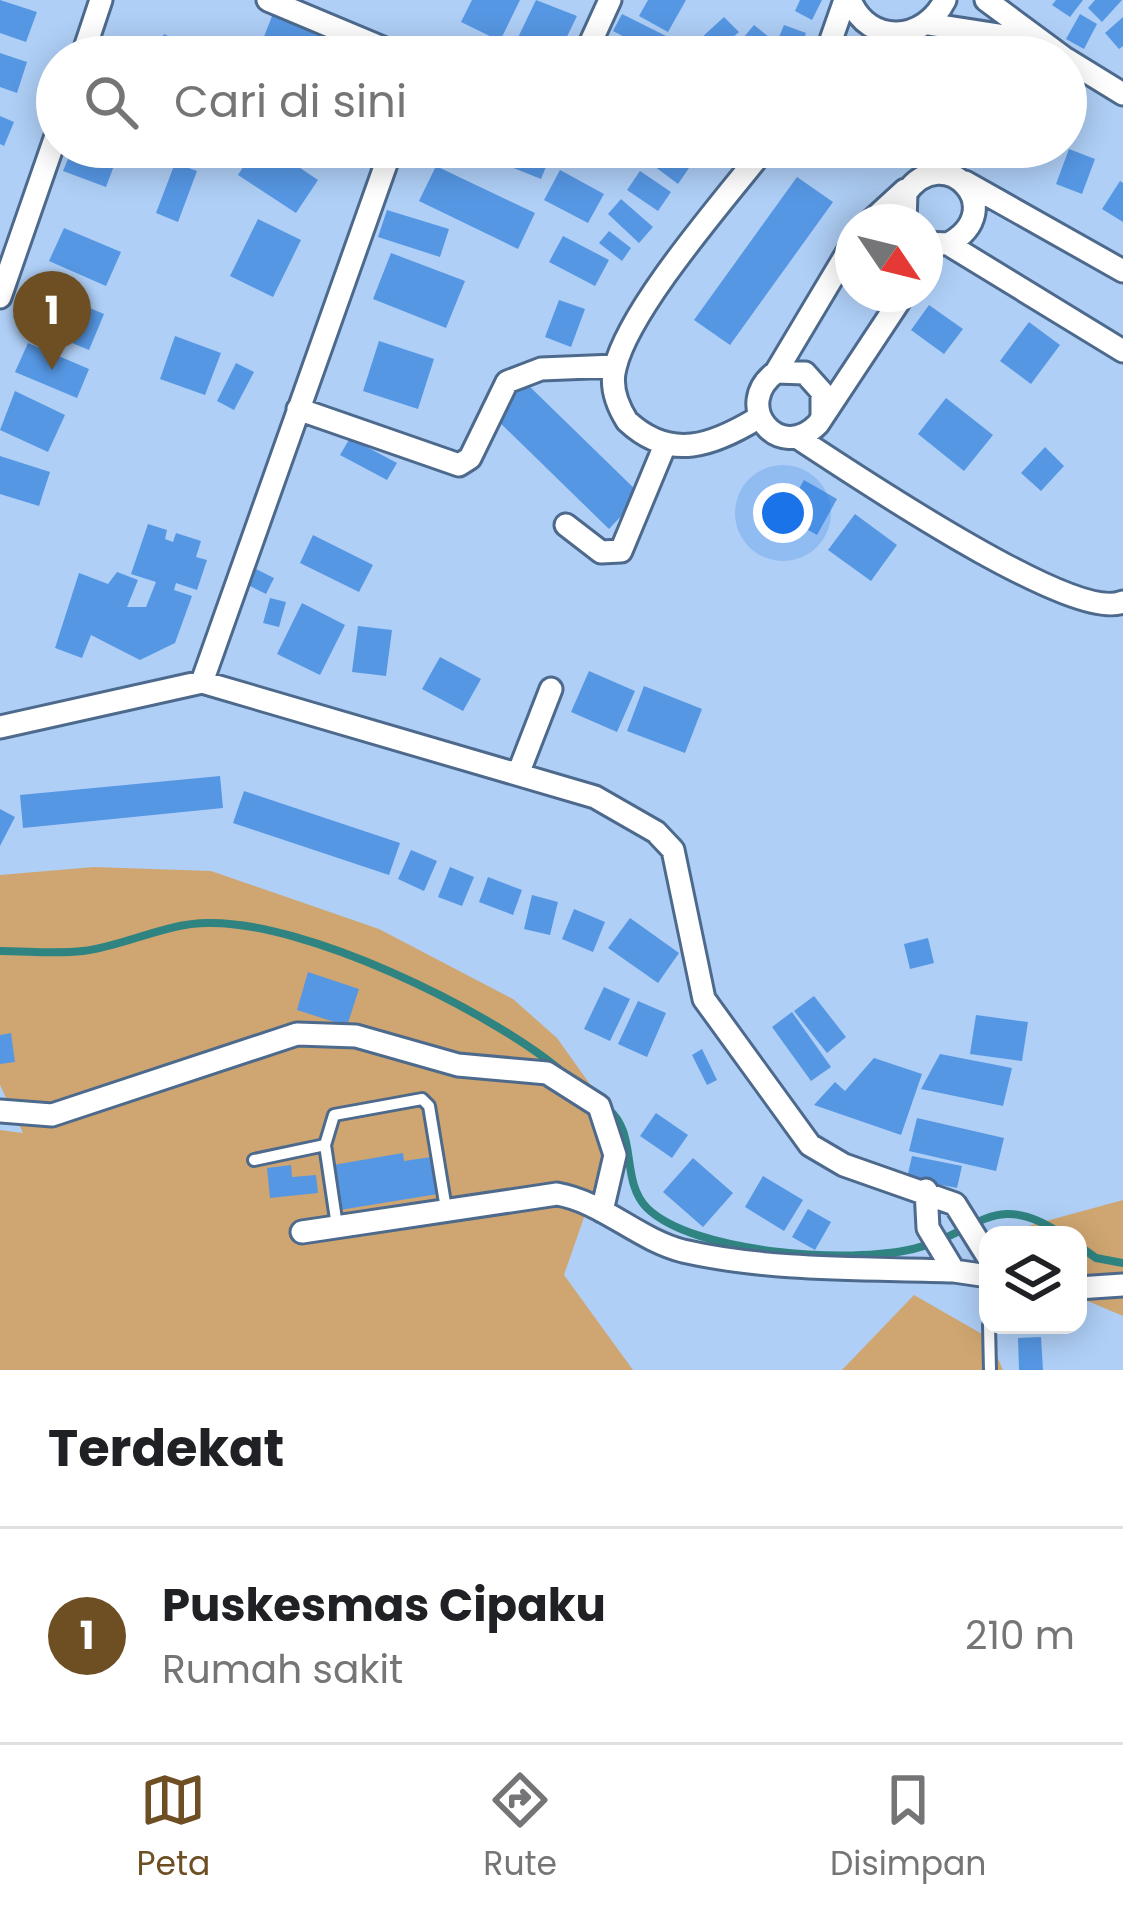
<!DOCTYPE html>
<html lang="id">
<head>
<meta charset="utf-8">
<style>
  :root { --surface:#fff; --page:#f2f2f2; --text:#202124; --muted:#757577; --line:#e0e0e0; --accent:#6e4f24 }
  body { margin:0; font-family:Poppins,sans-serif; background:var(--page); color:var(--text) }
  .controls { position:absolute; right:36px; bottom:36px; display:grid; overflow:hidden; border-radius:24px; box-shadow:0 6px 30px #0003 }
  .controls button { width:108px; height:108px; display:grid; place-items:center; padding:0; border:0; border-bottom:3px solid var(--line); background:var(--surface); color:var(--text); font:60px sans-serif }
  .compass { position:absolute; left:835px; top:204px; width:108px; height:108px; border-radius:50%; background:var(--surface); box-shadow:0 6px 30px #0003; rotate:125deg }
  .you { position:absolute; left:783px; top:513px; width:42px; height:42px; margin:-30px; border:9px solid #fff; border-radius:50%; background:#1a73e8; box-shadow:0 0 0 18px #1a73e833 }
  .badge { display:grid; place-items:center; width:78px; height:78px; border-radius:50%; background:var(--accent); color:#fff; font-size:39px; font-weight:700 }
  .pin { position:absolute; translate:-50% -99px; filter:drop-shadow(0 3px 6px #0008) }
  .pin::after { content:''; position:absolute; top:63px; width:42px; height:36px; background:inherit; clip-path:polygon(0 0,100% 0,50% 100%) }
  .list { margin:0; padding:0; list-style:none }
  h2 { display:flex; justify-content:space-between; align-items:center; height:156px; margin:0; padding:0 48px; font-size:51px }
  h2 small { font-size:39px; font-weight:400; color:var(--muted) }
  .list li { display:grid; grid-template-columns:78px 1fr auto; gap:36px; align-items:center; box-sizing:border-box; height:216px; padding:0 48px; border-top:3px solid var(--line) }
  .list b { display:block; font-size:45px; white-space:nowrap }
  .list p { margin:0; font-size:39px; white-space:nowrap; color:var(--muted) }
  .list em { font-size:39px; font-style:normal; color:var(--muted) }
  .icon { flex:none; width:66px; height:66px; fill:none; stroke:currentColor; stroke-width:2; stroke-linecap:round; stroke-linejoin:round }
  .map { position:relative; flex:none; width:1123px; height:1370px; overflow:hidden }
  .search { position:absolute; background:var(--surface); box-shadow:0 6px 30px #0003; left:36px; right:36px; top:36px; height:132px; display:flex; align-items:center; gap:30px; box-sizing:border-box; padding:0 42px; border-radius:66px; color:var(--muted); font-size:45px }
  .sheet { height:372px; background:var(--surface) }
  nav { display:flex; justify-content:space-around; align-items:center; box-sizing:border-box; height:168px; border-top:3px solid var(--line); background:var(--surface); font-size:33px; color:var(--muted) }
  nav a { display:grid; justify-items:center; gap:6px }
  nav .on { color:var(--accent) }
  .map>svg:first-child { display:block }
  .green { fill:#cfa671 }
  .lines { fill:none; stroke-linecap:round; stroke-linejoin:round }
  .stream { stroke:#2f8482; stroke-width:8 }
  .building { fill:#5697e4 }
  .service-casing { stroke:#4d6a8d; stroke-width:16 }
  .minor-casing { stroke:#4d6a8d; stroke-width:27 }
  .service { stroke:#fff; stroke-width:10 }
  .minor { stroke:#fff; stroke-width:21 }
</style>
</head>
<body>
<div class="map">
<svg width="1123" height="1370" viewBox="0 0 1123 1370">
  <rect width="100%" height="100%" fill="#afcff6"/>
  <!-- green -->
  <path class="green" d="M94,867L211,871L379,929L513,999L557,1038L617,1122L564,1275L633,1370H0V1130L23,1133L0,1085V875Z
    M1123,1200V1316L1078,1297V1235L1002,1233Z
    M914,1295L989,1338L1003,1370H842Z"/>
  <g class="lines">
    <!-- stream -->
    <path class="stream" d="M0,951C27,951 56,954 83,951C125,946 165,923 208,923C305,921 484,1008 559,1069
      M608,1109C638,1133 620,1181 647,1208C694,1254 851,1264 913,1249C978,1234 993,1187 1063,1235
      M1078,1245L1096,1258L1123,1263"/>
  </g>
  <!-- building -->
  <path class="building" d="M0,0L37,12L26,42L0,33Z
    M472,0H520L500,41L461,22Z
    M536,0L577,16L557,57L511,52Z
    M648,0H686L668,32L639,16Z
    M800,0H822L812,20L795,11Z
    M1056,0H1083L1070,17L1052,5Z
    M1095,0H1122L1102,22L1088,8Z
    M276,6L324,24L311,57H256Z
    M622,14L684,45L678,57H663L613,31Z
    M1080,14L1097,24L1084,49L1066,39Z
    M724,17L739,32L714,54L700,39Z
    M1123,17V46L1119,49L1105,33Z
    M754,25L769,37L753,57H744L734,49Z
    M784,25L806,33L799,50L777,42Z
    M164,34L208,57H152Z
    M0,53L27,62L17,93L0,87Z
    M0,116L14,122L4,146L0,144Z
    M73,147H121L106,187L63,171Z
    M256,147H269L318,180L296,213L238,175Z
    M433,147H471L466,160Z
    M501,147H554L541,179L496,161Z
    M655,147H666L691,165L678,184L646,160Z
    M1003,147H1043L1038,161Z
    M1069,149L1095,159L1082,194L1056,184Z
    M175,163L197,171L178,222L156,213Z
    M436,166L535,213L518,249L419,201Z
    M560,170L604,194L588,223L544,200Z
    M640,171L671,192L658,211L627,190Z
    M797,177L833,202L730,345L694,320Z
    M1120,181L1123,183V222L1102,209Z
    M621,199L653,227L639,243L608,214Z
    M387,210L449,229L440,257L378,237Z
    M258,219L301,240L273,297L230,276Z
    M64,228L121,252L106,286L49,261Z
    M609,231L631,248L622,261L599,243Z
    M563,236L609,260L595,286L549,262Z
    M391,253L465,281L446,328L373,299Z
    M26,283L64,297L52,331L13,317Z
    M559,300L585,309L571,347L545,337Z
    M75,302L104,314L89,350L60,338Z
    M929,305L963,329L944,354L911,330Z
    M1029,322L1060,345L1031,384L1000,361Z
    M175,336L221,353L205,395L160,379Z
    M379,341L434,359L418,409L363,391Z
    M28,343L89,369L77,398L15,372Z
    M236,363L254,372L234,410L217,401Z
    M525,382L641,495L609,529L493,416Z
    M15,391L65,415L48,452L0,430Z
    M946,398L993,435L964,471L918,434Z
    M350,438L397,463L387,480L340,455Z
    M1045,447L1064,466L1041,491L1021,473Z
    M0,456L50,472L39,506L0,494Z
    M804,480L837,499L817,535L783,516Z
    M855,514L897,545L871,581L828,550Z
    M148,524L167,530L165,539L173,542L176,533L201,541L196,557L207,560L197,590L176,583L174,590L192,596L175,643L140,660L91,635L82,658L55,648L79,573L108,584L117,572L138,580L127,607H146L156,582L131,574Z
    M313,535L373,565L359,592L300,563Z
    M252,567L274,578L266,594L244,583Z
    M270,598L286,602L279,627L263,623Z
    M302,603L345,625L320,675L277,654Z
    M358,626L392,630L386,676L352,672Z
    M440,657L481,679L463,711L422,689Z
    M589,671L635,691L617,732L571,712Z
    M644,686L702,709L685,753L627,731Z
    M220,776L223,808L23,828L20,795Z
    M244,791L400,843L389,875L233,823Z
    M0,809L15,817L0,846Z
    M411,850L437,861L424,891L398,879Z
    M450,867L474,877L462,906L438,897Z
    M488,877L522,890L513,915L479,902Z
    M532,895L558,902L550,935L524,929Z
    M574,909L605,922L593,952L562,939Z
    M630,918L679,953L658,983L608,948Z
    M928,938L934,963L910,969L904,944Z
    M308,972L359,989L347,1026L297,1010Z
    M604,987L630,999L610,1041L584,1029Z
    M814,996L846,1037L827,1053L794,1011Z
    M638,1001L666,1013L647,1057L618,1044Z
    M792,1012L831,1067L811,1081L772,1027Z
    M976,1015L1028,1022L1022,1061L970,1054Z
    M11,1033L15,1062L0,1064V1035Z
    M702,1049L717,1080L707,1085L692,1055Z
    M940,1054L1012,1068L1003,1106L921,1089Z
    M874,1058L922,1074L901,1135L814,1105L835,1082L845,1091Z
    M656,1113L688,1135L672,1158L640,1136Z
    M917,1118L1004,1138L996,1171L909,1151Z
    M403,1153L404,1161L438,1156L444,1193L340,1210L333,1165Z
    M912,1156L962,1166L957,1188L907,1178Z
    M693,1158L733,1193L703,1227L663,1192Z
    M291,1165L292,1177L316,1175L318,1193L270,1198L267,1168Z
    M763,1176L803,1200L784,1231L745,1207Z
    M808,1209L831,1222L815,1250L792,1237Z
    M1041,1337L1043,1370H1019L1018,1338Z"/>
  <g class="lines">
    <defs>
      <path id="service" d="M254,1160L325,1145
        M337,1226L325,1145L334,1115L422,1099L429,1106L446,1209
        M989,1325L990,1370"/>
      <path id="minor" d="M268,0L404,57
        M850,0C869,46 924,42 945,0
        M986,0L1063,57
        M928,24L1037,41
        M82,57L101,0
        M584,57L610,0
        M825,57L845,0
        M860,57L896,35
        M1066,59L1123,94
        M965,182L1123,271
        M870,222L905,190
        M905,222L906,193C944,139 1012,209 948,244L925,243
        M948,244L1123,351
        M0,297L57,133
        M776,372L853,243
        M298,409L459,465L470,458L507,382L541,369L615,366
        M822,417V392L805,373L776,372C731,405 779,464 818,424L904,294
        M758,418C713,445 671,462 627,421C617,405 610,387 615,368C629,308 726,198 766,147
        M798,438C849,471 1072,623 1123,602
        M566,525L601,552L621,551L665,445
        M202,682L392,147
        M0,727L202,682L595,797L656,832L673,850L704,999L810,1145L844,1165L955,1204L988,1257
        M518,774L551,689
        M0,1111L52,1115L297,1034L356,1036L458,1065L547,1073L599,1106L615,1155L602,1211
        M926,1190L928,1228L954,1271L988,1276
        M302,1232L557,1194C603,1202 637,1239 683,1251C770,1271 865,1268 954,1271
        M1078,1288L1123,1285"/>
    </defs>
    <!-- service casing -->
    <use href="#service" class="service-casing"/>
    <!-- minor casing -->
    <use href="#minor" class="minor-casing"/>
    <!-- service -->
    <use href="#service" class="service"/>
    <!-- minor -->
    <use href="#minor" class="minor"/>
  </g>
</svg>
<div class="controls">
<button><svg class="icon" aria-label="layers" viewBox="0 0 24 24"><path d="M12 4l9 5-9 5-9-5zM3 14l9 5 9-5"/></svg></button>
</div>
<svg class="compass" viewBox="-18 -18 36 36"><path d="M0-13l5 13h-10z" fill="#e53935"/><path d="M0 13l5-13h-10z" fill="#757577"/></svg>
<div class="you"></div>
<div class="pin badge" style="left:52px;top:370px">1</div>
<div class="search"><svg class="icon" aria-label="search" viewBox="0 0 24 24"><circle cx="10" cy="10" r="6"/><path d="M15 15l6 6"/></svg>Cari di sini</div>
</div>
<section class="sheet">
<h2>Terdekat<small></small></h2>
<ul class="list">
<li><span class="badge">1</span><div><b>Puskesmas Cipaku</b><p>Rumah sakit</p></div><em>210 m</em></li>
</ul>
</section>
<nav>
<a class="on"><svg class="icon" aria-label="map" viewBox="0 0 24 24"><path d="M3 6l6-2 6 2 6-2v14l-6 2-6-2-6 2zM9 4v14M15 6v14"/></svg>Peta</a>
<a><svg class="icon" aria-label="directions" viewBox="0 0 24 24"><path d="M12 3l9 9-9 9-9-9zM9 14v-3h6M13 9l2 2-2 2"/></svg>Rute</a>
<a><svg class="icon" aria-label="saved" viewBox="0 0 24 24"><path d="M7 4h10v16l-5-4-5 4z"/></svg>Disimpan</a>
</nav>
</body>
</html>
